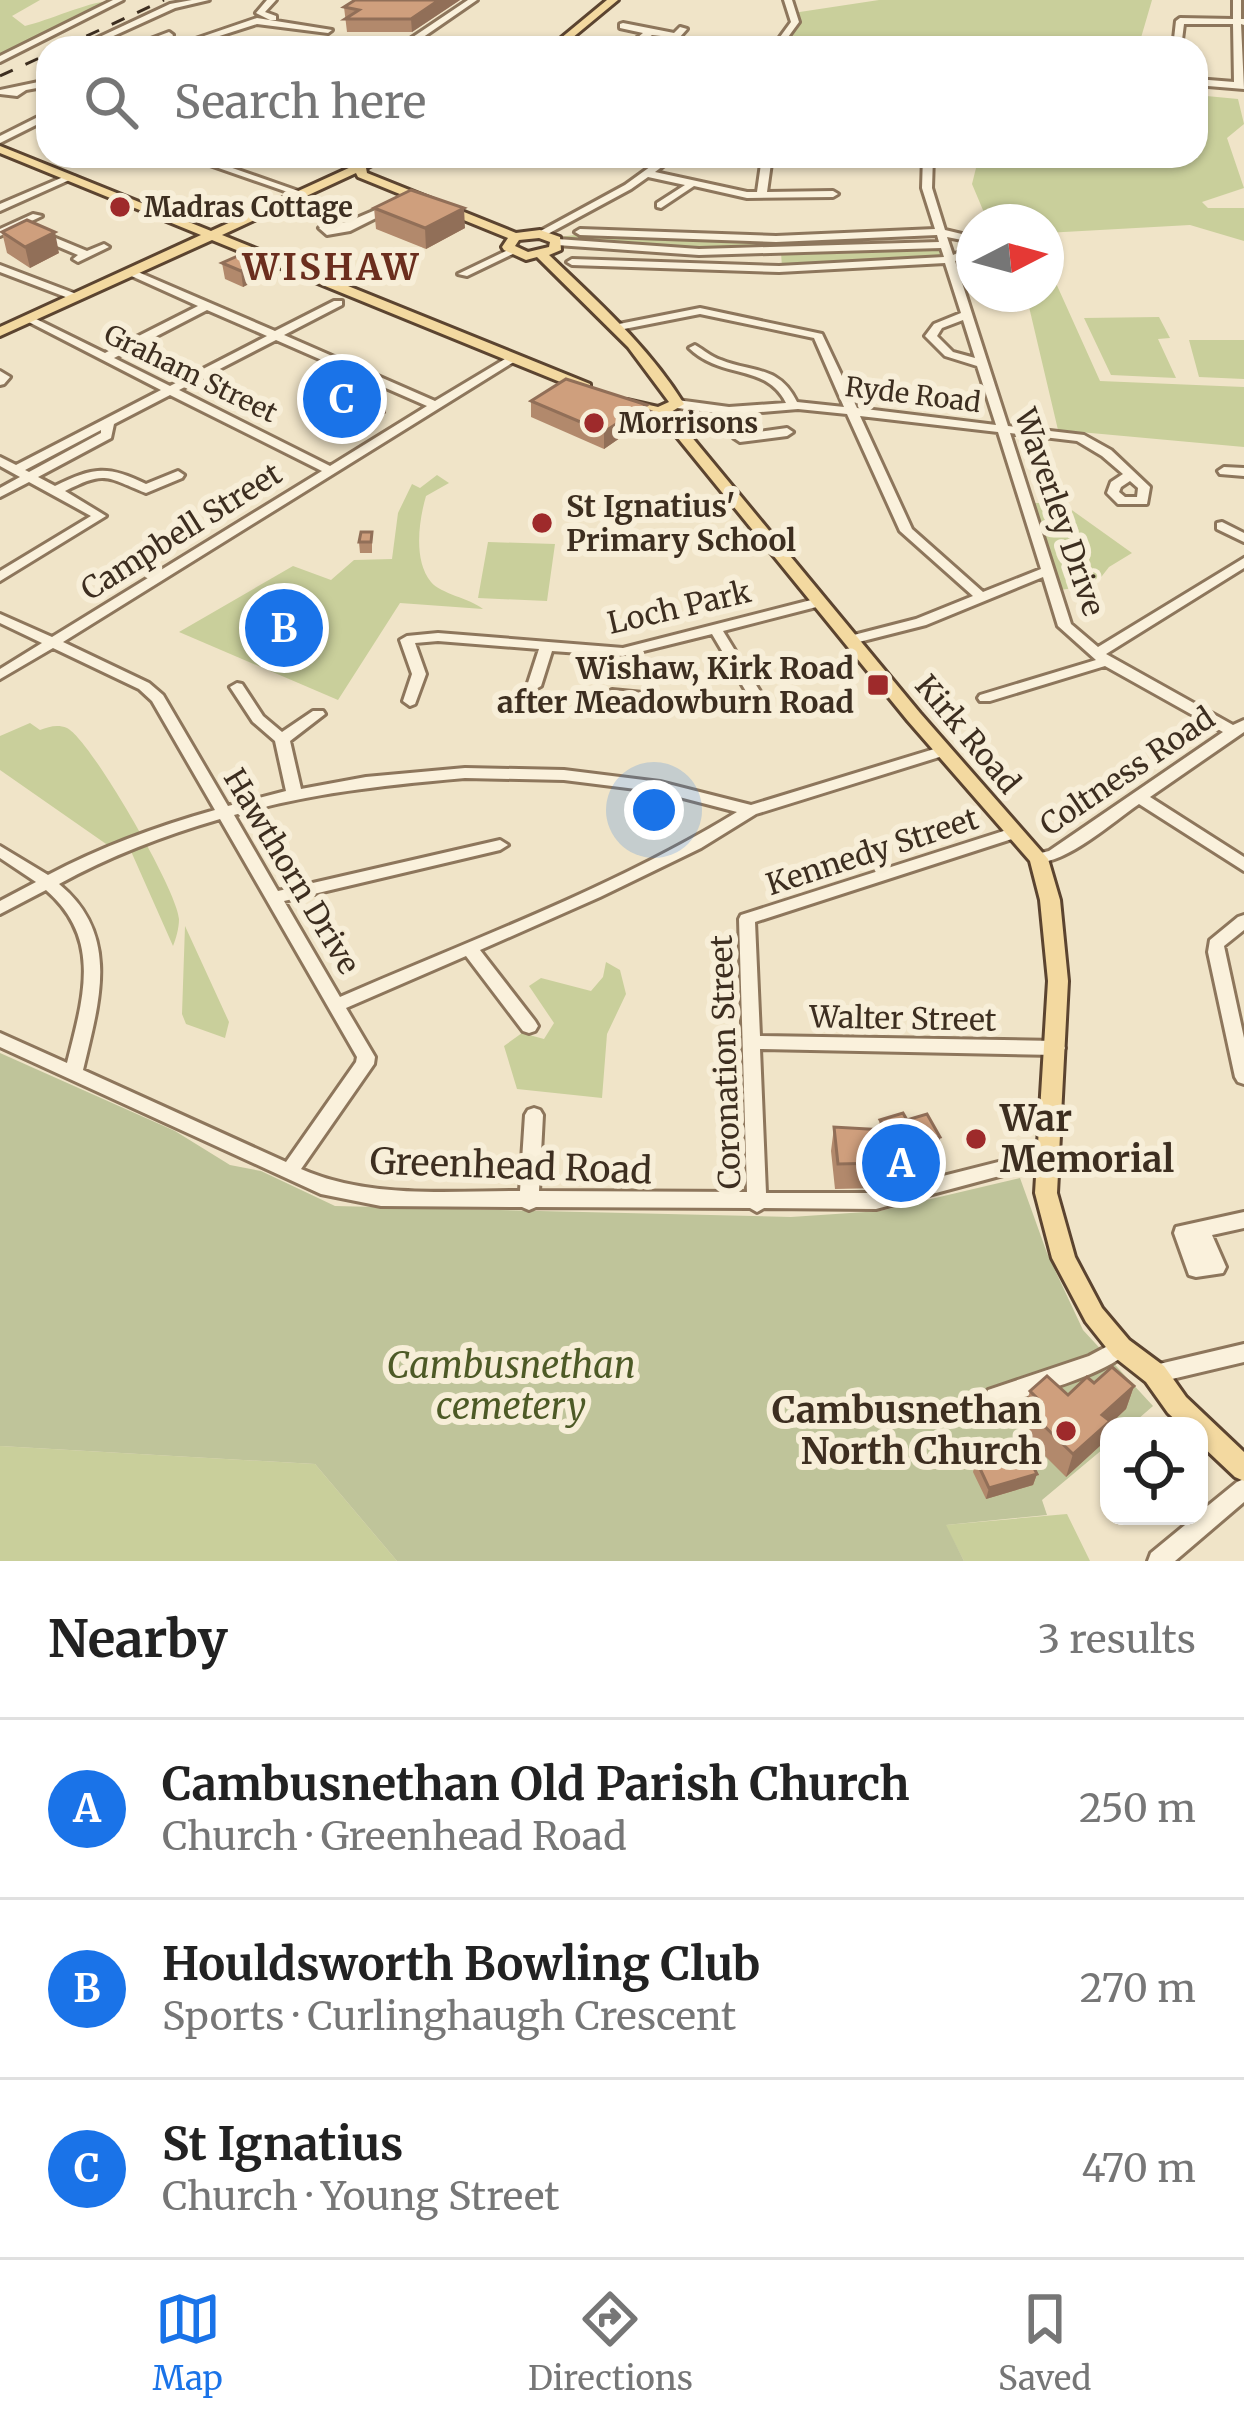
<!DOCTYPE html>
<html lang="en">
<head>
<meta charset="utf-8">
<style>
  :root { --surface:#fff; --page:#f6f6f6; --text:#222; --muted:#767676; --line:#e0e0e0; --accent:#1a73e8 }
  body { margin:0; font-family:Merriweather,serif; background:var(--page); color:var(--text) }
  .controls { position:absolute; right:36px; bottom:36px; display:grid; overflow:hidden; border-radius:24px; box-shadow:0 3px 9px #0004 }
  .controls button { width:108px; height:108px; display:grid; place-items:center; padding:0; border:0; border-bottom:3px solid var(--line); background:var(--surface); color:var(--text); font:60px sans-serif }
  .compass { position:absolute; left:956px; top:204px; width:108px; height:108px; border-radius:50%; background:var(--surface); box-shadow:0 3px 9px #0004; rotate:84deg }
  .you { position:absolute; left:654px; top:810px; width:42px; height:42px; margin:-30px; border:9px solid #fff; border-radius:50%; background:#1a73e8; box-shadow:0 0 0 18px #1a73e833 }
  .badge { display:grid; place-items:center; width:78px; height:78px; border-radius:50%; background:var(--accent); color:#fff; font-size:39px; font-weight:700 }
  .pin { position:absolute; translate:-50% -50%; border:6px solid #fff; box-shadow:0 3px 12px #0006 }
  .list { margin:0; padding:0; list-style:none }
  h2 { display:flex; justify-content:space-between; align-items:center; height:156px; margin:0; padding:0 48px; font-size:51px }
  h2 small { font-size:39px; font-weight:400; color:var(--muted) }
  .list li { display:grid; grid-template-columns:78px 1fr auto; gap:36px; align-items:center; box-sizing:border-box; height:180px; padding:0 48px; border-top:3px solid var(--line) }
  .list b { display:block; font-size:45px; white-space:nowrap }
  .list p { margin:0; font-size:39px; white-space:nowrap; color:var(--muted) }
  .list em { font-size:39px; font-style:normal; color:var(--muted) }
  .icon { flex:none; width:66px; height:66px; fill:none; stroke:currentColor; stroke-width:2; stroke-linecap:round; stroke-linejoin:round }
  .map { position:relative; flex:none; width:1244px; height:1561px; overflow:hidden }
  .search { position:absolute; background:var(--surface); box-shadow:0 3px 9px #0004; left:36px; right:36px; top:36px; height:132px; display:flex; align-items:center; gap:30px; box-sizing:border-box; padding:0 42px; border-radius:36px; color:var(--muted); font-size:45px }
  .sheet { height:696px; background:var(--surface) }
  nav { display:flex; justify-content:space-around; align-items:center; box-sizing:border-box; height:168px; border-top:3px solid var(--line); background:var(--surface); font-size:33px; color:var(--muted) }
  nav a { display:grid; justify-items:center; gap:6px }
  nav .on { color:var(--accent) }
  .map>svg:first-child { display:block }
  .green { fill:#c9cf9b }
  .cemetery { fill:#bfc49a }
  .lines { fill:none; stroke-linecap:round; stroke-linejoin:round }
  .minor-casing { stroke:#8d765c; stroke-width:6 }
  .major-casing { stroke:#5b4430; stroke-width:6 }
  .minor { fill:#faf1dc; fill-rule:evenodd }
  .major { fill:#f3d9a0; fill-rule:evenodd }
  .rail { stroke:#3d2e20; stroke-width:3; stroke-dasharray:14 14; stroke-linecap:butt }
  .wall { fill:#b2896c }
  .shaded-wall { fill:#916f58 }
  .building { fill:#cf9f7d; stroke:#916f58; stroke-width:3 }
  .poi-dot { fill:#9e2a2b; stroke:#f7eed8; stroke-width:4.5 }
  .labels { text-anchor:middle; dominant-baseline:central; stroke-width:12; stroke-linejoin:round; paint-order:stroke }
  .far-poi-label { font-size:27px; font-weight:bold; fill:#3d2e20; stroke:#f7eed8; text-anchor:start }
  .far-street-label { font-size:27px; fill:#3d2e20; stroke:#f7eed8 }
  .poi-label { font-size:30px; font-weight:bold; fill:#3d2e20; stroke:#f7eed8; text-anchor:start }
  .street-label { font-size:30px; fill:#3d2e20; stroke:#f7eed8 }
  .far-district-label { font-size:36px; font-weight:bold; letter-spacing:3px; fill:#6b2e1e; stroke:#f7eed8 }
  .near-poi-label { font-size:36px; font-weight:bold; fill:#3d2e20; stroke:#f7eed8; text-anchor:start }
  .near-street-label { font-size:36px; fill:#3d2e20; stroke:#f7eed8 }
  .near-park-label { font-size:36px; font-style:italic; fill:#4d5a26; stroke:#f7eed8 }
</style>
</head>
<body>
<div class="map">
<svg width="1244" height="1561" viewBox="0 0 1244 1561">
  <rect width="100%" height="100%" fill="#f0e4c8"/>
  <!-- green -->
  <path class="green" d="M0,0H40L12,16L25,26C48,21 93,0 109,2L0,56Z
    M879,0H1152L1138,48H776L795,22L793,13Z
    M1196,95L1238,99L1244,124L1227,138L1244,188L1202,202L1208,208H1244V241L1190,225L1046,233V222H988L972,184L979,156H1196Z
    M575,235L773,240L774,250L557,243L559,237Z
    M940,247L943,259L782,267L781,253Z
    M1046,261L1100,381L1244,387V447L1058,430L1026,294H1046Z
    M1159,317L1170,338L1158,339L1176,378L1111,375L1084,318Z
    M1189,340H1244V379L1199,377Z
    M437,475L449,483L426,496C419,520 413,560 431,582C441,594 469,598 483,609L400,603L338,700L179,632L293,566L331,580L354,560L392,559L398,513L412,484L420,488Z
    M1034,503H1062L1132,553L1109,567L1095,585L1060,590Z
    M488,542L555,544L547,601L478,598Z
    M30,723L40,730C49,727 57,724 67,728C91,740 178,892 179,919C179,928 176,939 173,946L126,840L109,846L0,770V736Z
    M185,926L229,1022L225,1038L186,1024L182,1014Z
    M606,962L620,970L626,994L607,1034L602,1098L517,1089L504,1046L522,1033L544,1039L554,1023L529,986L541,978L591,991L603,977Z
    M0,1446L315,1464L397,1561H0Z
    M1067,1514L1090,1561H964L945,1525Z"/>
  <!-- cemetery -->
  <path class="cemetery" d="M0,1053L175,1131L230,1165L261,1171L335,1206L791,1217L880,1211L1020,1178L1047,1253L1083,1330L1153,1406L1130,1426H1109V1444L1042,1500L1047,1515L946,1525L964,1561H397L315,1464L0,1446Z"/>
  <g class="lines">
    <defs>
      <path id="minor" d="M113,0H123L0,62V56Z
        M192,0H209L175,8L87,48H76L170,4Z
        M267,0H276L265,12L276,16V20H270L256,13Z
        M468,0H477L419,40L435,48H423L410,43V39Z
        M784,0H792L799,22L780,48H772L791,22Z
        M1233,0H1241V19H1244V25L1241,24L1244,89L1196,85V79L1234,82L1233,24H1184L1181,48H1173L1176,21L1180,18L1233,19Z
        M257,18L332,30L328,33L257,24L182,48H169Z
        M623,23L674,33L680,27L687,29L679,38L652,35L634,48H625L643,33L620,28V24Z
        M169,32L173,35L172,37L139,48H127Z
        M48,80V86L26,90L17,96L0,94V90Z
        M48,112V119L0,143V136Z
        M184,156H198L307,194L299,196Z
        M345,156H359L374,163L369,166Z
        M665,156H676L655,172L747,192H757L761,164L707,159L702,156L762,159V156H772L767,192L833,191L838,194L833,197L747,198L694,186L661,208L657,207V203L685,185L648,177L631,189L544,236L535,234L625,185Z
        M923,156H933L932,188L945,230L970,236L974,241V254L955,261L1008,426L1084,435L1111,450L1150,487L1147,504H1118L1107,493L1111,482L1123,474L1102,456L1077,441L1010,433L1071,624L1098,647L1244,558V568L1106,654L1233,725L1244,720V732L1150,797L1244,857V871L1139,804C1111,823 1067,864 1033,863L1031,859L1033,855L1049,851L1223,732L1105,666L990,701H980L978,698L980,695L1096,660L1058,626L1043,577L926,625L851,644L846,643L844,640L846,637L916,619L973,596L900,531L847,414L798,409L736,414L744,434L787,428L793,432L787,436L740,442L734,438L724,414L677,408L671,404L677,400L729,407L786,403C766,363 722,380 689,348L695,345C704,350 711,357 721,360C753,373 779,365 797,402L844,407L814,338L700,314L619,330L613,327L619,324L700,308L822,334L857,408L996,425L977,366L945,356L925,336L934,324L961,313L945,263L779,272L572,265L567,262L572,259L779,266L944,257L941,248L699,255L557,245L552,242L557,239L699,249L939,242L937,235L776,242L580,235L575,232L580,229L776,236L935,229L922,188ZM947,237L962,240L969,248L953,255ZM963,320L975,358L953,352L937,336L942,328ZM860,416L998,432L1041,569L983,592L912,529ZM1130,481L1138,488L1137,497H1125L1119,492L1121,487Z
        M68,175L76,177L0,211V204Z
        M392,203L396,204V208L350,231L327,235L319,228L330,221L345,223Z
        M33,214L42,216L0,236V229Z
        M38,234H46L87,251L104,244L109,247L78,262L73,259L78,255L38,238Z
        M508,250L517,252L467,276L458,274Z
        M0,265L79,295L80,297L71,299L0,272Z
        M131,269L275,331L334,301H342V305L284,335L435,401L510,356H518L520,358L63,642L149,683L163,695L228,806L286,791L275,741L253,722L230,687L237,683L242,684L263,716L282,732L313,711H323L325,714L290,741L301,789L366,777L465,768L564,770L660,782L751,805L944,746L951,751L949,754L756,814L701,848L600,897L480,950L535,1021L538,1026L535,1031L529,1033L523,1031L466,956L346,1008L375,1057L374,1064L301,1169C369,1199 448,1191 520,1191L525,1115L528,1110L534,1108L540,1110L543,1115L539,1191L747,1192L739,919L741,915L1013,828L1018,829L1021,833L1018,837L755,922L760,1036L1056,1041L1062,1043L1065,1048L1062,1053L1056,1055L760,1049L766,1193H876L1046,1150L1052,1152L1055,1157L1052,1162L876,1209L764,1208L757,1212L750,1208L536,1207L529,1210L522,1207L381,1206L321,1194L0,1047V1033L67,1063C83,999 103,939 46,890L0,914V901L36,882L0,858V846L48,875C101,847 158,826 215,810L152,701L139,689L53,648L0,679V669L42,643L0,623V614L52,637L322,471L170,395L114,424L111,438L38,477L55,486C93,467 108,465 146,484L178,471L184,475L182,478L146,493C106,477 106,470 65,491L106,516L0,581V571L91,516L29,482L0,497V488L20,477L0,466V457L16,465L161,390L23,319L32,317L105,353L198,306L127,274V270ZM207,310L267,336L170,386L114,358ZM276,340L427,406L330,466L179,390ZM101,430V433L29,472L25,470ZM465,778L564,780L660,792L737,812C613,888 473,939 340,997L284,901L500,850L508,845L500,840L278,891L234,815C309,793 386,785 465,778ZM220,819L357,1057L356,1062L286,1162L83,1070C99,1002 121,935 59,884C110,856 165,835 220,819Z
        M0,371L10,377L4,384L0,385Z
        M1224,467L1244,468V476L1220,474L1218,471Z
        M1222,522L1244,533V542L1217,529V523Z
        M819,598L824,599L826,602L824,605L723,631L761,693L757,704L739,712L612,700L605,695L612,690L737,702L745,698L747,693L712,634L623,656L552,651L541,686L534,690L527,686L539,649L438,641L415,643L426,674L415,704L410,706L403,701L412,674L400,640L407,636L438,633L623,648Z
        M1244,915V930L1224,946L1244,1038V1084L1238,1082L1235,1077L1208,952L1210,940L1238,917Z
        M1244,1212V1228L1212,1235L1226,1267L1223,1273L1196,1277L1189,1275L1174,1233L1176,1227Z
        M1121,1339L1128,1342L1131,1348C1112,1374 1028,1395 995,1406L988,1404L985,1397L988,1390L1089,1356Z
        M1244,1344V1362L1155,1383L1148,1380L1145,1374L1148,1368L1155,1365Z
        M1244,1479V1502L1175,1561H1148L1151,1553L1196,1516H1199V1513L1237,1482Z"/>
      <path id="major" d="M607,0H618L560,48H549Z
        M0,146L211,231L375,156H390L366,168L367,173L516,233L540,230L560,237L561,250L549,255C598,302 648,346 684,404L671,412L920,713L1048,859L1060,900L1068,981L1057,1193L1075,1257L1102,1308L1129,1340L1164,1366L1186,1397L1244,1452V1481L1235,1477L1199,1443V1426H1182L1168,1413L1146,1382L1113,1356L1086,1322L1052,1258L1035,1193L1048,981L1040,900L1030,861L908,721L660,416L622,407L620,404L627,400L658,407L669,402L628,347L537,257L526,260L504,250L502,247L508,238L358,177L356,173L222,235L590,384V390H580L212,240L0,336V327L201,235L0,153ZM539,238L550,242L549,247L528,252L515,246L519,240Z"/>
    </defs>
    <!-- minor casing -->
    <use href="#minor" class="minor-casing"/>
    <!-- major casing -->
    <use href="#major" class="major-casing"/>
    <!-- minor -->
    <use href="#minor" class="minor"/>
    <!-- major -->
    <use href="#major" class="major"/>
    <!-- rail -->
    <path class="rail" d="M61,48L164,0
      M0,76L48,54"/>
  </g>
  <!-- wall -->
  <path class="wall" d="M460,0L412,32H347L344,7Z
    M519,156H572L566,163Z
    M374,208L465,228L426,249L376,229Z
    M2,232L59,253L30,268L7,253Z
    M272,255L274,271L243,287L225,279L222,263L247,258Z
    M364,363L367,384L386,413L375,420L351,410L349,398L347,400L323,401L321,379Z
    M531,401L647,410L651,429L641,436L630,431L604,449L531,417Z
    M372,532V553H360L359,542Z
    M880,1120H907L940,1137L936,1161L925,1164L923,1175L879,1188L835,1189L831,1151L834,1127L878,1129Z
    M1094,1383L1134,1386L1126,1409L1108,1426L1102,1444L1066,1477L1027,1438L1031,1422L1023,1414L1030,1391L1068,1395Z
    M976,1460L1037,1474L1033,1485L986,1499L973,1472Z"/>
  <!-- shaded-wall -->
  <path class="shaded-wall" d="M439,0H460L412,32L411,19Z
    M464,208L465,228L426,249L425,228Z
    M55,232L59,253L30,268L25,247Z
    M272,255L274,271L243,287L241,271Z
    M364,363L367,385L348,388L349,398L347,400L345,378Z
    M383,391L386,413L375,420L373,398Z
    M647,405V415L652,412L651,429L641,436L642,408Z
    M630,415V431L604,449V432Z
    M940,1137L936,1161L925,1164L923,1175L879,1188L883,1163L922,1142Z
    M1134,1386L1126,1409L1108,1426L1102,1444L1066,1477L1073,1454L1102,1415Z
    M1037,1474L1033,1485L986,1499L989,1488Z"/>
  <!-- building -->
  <path class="building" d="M355,0H439L411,19H345L359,10L344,7Z
    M411,190L464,208L425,228L374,208Z
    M27,220L55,232L25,247L2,232Z
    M262,250L272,255L241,271L222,263L240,255L247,258Z
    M351,357L364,363L345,378L321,379V369L340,358Z
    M566,379L647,405L642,408L652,412L641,419L630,415L604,432L531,401Z
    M359,381L383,391L373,398L348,388Z
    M361,532H372L371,542H359Z
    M903,1113L907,1120L927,1114L940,1137L922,1142L927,1151L883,1163L838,1164L834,1127L886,1130L880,1120Z
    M1112,1367L1134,1386L1102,1415L1110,1421L1073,1454L1033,1415L1042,1403L1030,1391L1047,1376L1068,1395L1087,1377L1094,1383Z
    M1023,1446L1037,1474L989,1488L976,1460Z"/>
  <!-- markers -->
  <g class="poi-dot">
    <circle cx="120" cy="207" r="12"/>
    <circle cx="594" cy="423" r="12"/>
    <circle cx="542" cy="523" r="12"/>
    <rect x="866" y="673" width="24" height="24" rx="6"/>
    <circle cx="976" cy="1139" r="12"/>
    <circle cx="1066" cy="1431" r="12"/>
  </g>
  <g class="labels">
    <!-- far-poi labels -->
    <g class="far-poi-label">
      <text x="144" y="207">Madras Cottage</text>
      <text x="618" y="423">Morrisons</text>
    </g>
    <!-- far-street labels -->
    <g class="far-street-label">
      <text transform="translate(191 373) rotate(26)">Graham Street</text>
      <text transform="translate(913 394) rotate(7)">Ryde Road</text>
    </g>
    <!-- poi labels -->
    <g class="poi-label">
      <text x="566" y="506">St Ignatius'<tspan x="566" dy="34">Primary School</tspan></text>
      <text x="854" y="668" text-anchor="end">Wishaw, Kirk Road<tspan x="854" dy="34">after Meadowburn Road</tspan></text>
    </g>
    <!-- street labels -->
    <g class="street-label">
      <text transform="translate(1060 512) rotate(71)">Waverley Drive</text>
      <text transform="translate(181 531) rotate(-32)">Campbell Street</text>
      <text transform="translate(679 607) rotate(-13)">Loch Park</text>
      <text transform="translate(968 734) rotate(50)">Kirk Road</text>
      <text transform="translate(1127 771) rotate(-34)">Coltness Road</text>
      <text transform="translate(872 851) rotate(-18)">Kennedy Street</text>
      <text transform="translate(292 871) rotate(59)">Hawthorn Drive</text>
      <text transform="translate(903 1018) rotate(1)">Walter Street</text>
      <text transform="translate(725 1062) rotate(-92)">Coronation Street</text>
    </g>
    <!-- far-district labels -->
    <g class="far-district-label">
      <text x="332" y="267">WISHAW</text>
    </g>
    <!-- near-poi labels -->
    <g class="near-poi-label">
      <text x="1000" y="1118">War<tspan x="1000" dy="41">Memorial</tspan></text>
      <text x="1042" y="1410" text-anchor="end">Cambusnethan<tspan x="1042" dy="41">North Church</tspan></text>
    </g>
    <!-- near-street labels -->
    <g class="near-street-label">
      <text transform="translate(511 1166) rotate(2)">Greenhead Road</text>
    </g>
    <!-- near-park labels -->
    <g class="near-park-label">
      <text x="511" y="1365">Cambusnethan<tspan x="511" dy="41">cemetery</tspan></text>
    </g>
  </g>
</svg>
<div class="controls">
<button><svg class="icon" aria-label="locate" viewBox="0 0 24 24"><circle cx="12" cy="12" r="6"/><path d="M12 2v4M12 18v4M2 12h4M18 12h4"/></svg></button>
</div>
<svg class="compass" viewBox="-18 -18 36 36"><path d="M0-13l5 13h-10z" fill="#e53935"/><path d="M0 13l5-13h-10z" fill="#767676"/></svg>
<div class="you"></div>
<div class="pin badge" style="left:901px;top:1163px">A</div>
<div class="pin badge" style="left:284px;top:628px">B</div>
<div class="pin badge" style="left:342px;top:399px">C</div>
<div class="search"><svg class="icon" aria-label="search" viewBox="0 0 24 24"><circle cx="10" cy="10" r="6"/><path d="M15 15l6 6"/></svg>Search here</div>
</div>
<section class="sheet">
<h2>Nearby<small>3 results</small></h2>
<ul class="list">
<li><span class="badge">A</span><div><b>Cambusnethan Old Parish Church</b><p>Church · Greenhead Road</p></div><em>250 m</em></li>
<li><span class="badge">B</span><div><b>Houldsworth Bowling Club</b><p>Sports · Curlinghaugh Crescent</p></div><em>270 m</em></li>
<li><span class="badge">C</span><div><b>St Ignatius</b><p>Church · Young Street</p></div><em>470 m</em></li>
</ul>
</section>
<nav>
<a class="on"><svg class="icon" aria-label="map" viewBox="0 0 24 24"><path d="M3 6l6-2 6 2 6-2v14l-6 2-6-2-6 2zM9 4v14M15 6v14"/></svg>Map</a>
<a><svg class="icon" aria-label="directions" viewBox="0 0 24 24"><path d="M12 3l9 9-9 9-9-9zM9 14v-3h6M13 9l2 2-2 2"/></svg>Directions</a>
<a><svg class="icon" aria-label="saved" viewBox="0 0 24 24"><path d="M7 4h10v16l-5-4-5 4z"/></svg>Saved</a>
</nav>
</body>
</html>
